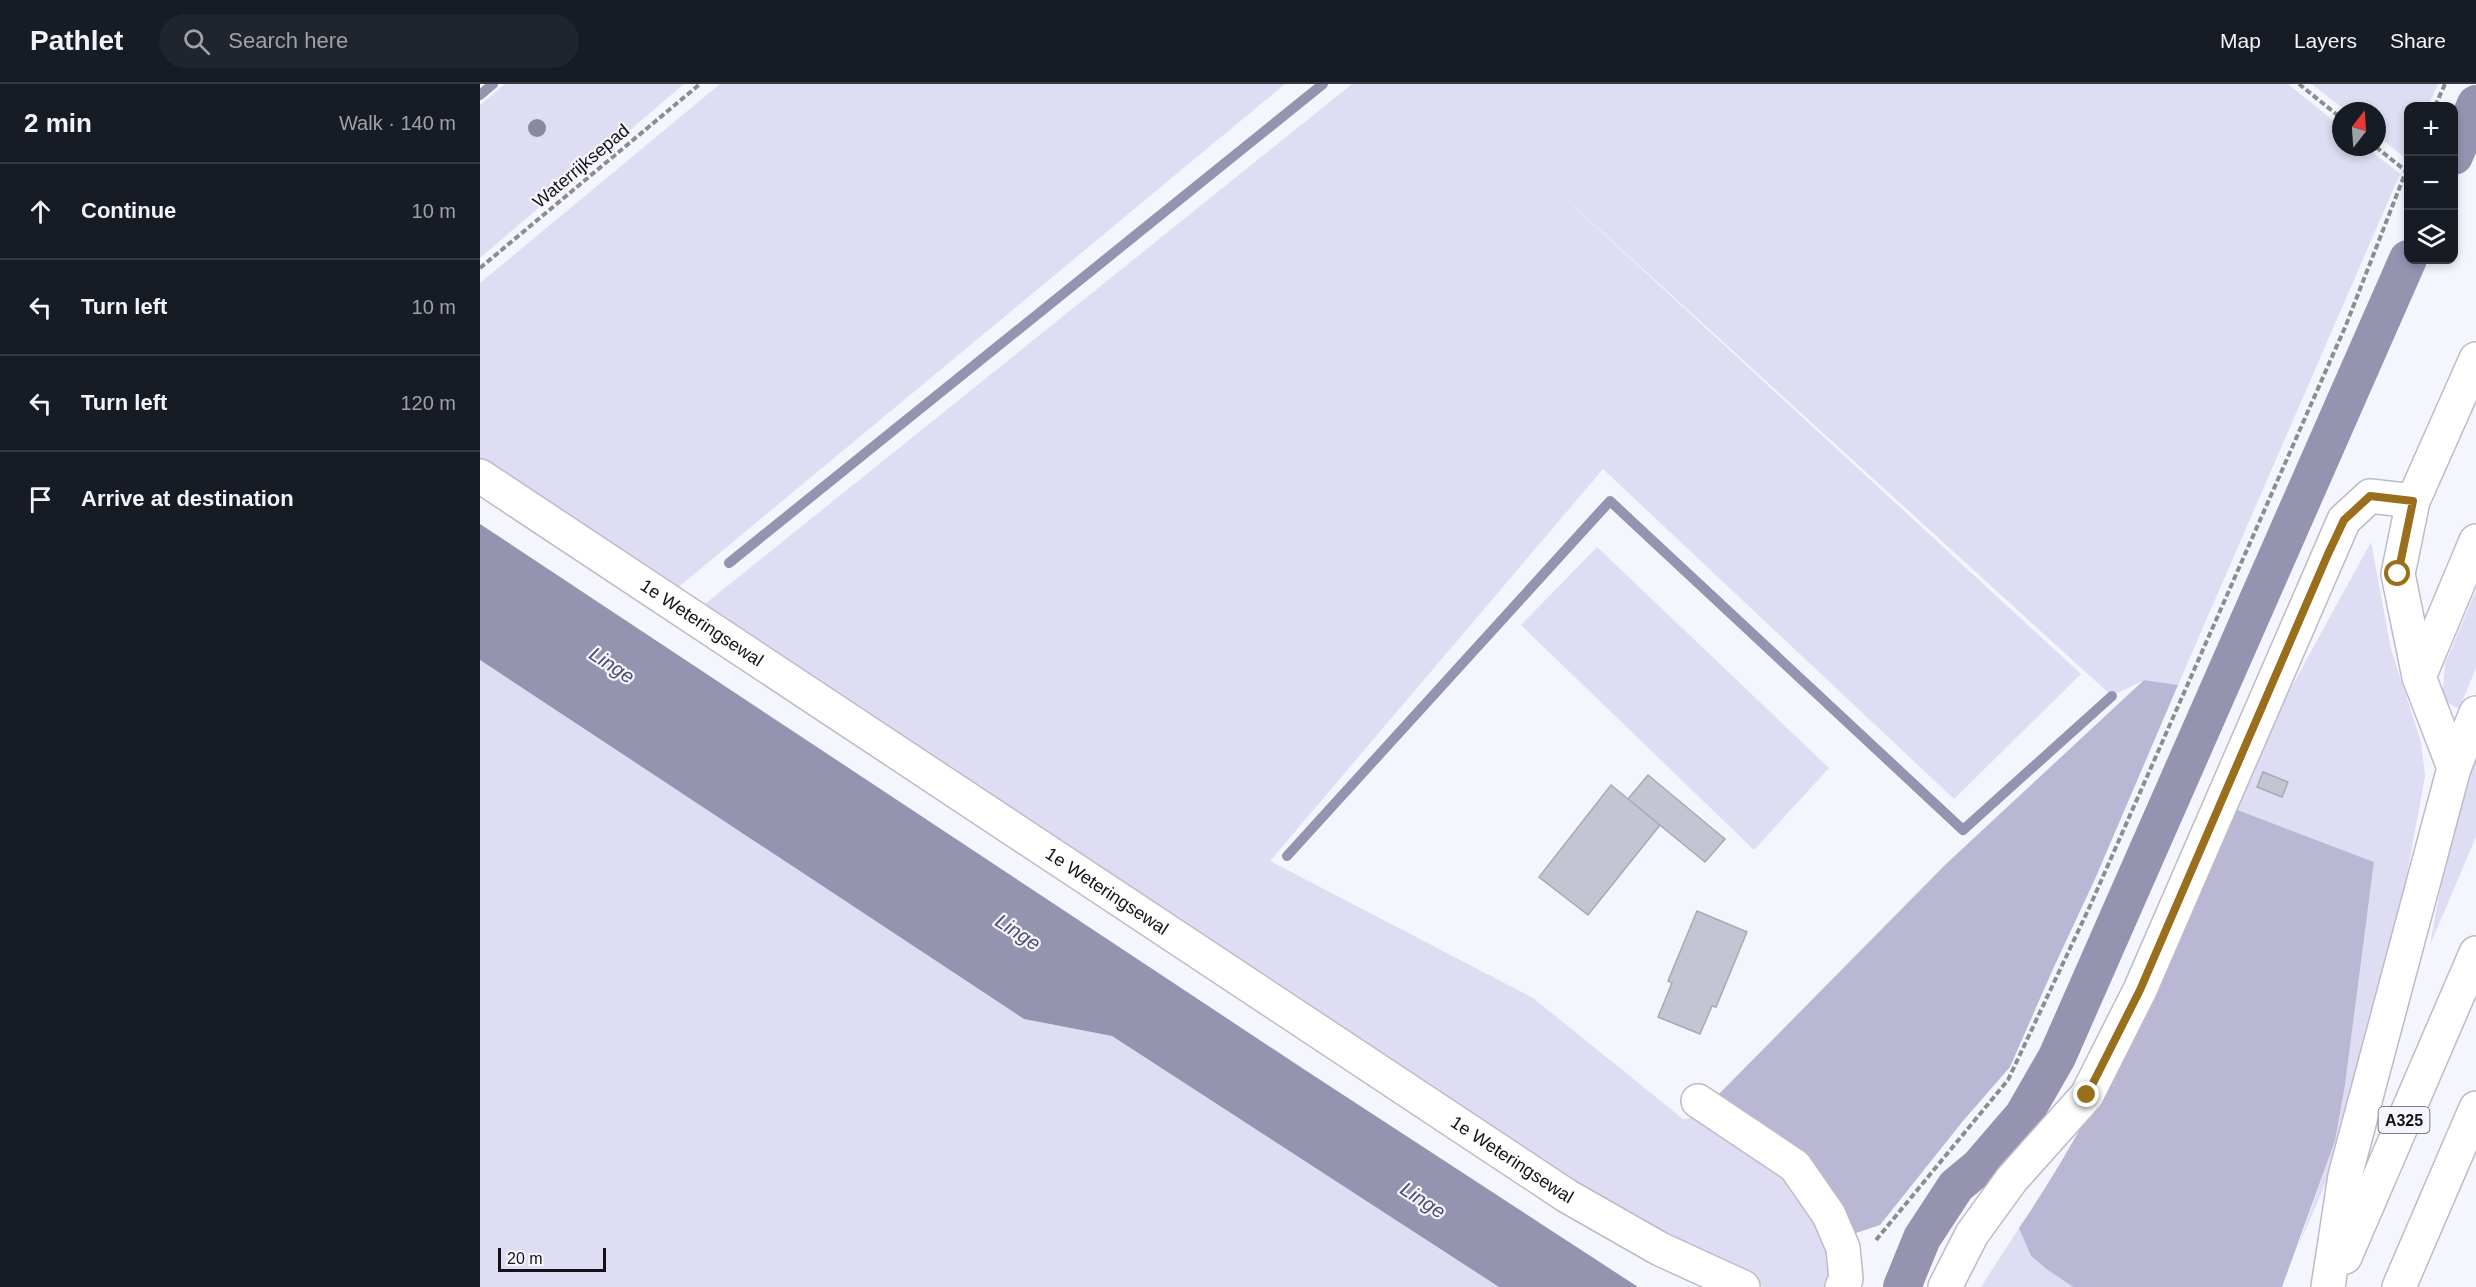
<!DOCTYPE html>
<html lang="en">
<head>
<meta charset="utf-8">
<style>
  :root { --surface:#171b24; --page:#20242c; --text:#f1f3f6; --muted:#9ea1a6; --line:#363941 }
  body { margin:0; font-family:Arial,sans-serif; background:var(--page); color:var(--text) }
  .controls { position:absolute; right:18px; top:18px; display:grid; overflow:hidden; border-radius:12px; box-shadow:0 3px 9px #0003 }
  .controls button { width:54px; height:54px; display:grid; place-items:center; padding:0; border:0; border-bottom:2px solid var(--line); background:var(--surface); color:var(--text); font:30px sans-serif }
  .compass { position:absolute; left:1852px; top:18px; width:54px; height:54px; border-radius:50%; background:var(--surface); box-shadow:0 3px 9px #0003; rotate:17deg }
  .scale { position:absolute; left:18px; bottom:15px; width:108px; box-sizing:border-box; padding-left:6px; border:3px solid #121217; border-top:0; font-size:16px; line-height:21px; white-space:nowrap; color:#121217; -webkit-text-stroke:4px #f5f5fd; paint-order:stroke }
  .stop { position:absolute; width:18px; height:18px; margin:-14px; border:4px solid #996e1c; border-radius:50%; background:#fff }
  .stop.end { background:#996e1c; border-color:#fff; box-shadow:0 2px 6px #0008 }
  .list { margin:0; padding:0; list-style:none }
  h2 { display:flex; justify-content:space-between; align-items:center; height:78px; margin:0; padding:0 24px; font-size:26px }
  h2 small { font-size:20px; font-weight:400; color:var(--muted) }
  .list li { display:grid; grid-template-columns:39px 1fr auto; gap:18px; align-items:center; box-sizing:border-box; height:96px; padding:0 24px; border-top:2px solid var(--line) }
  .list b { display:block; font-size:22px; white-space:nowrap }
  .list em { font-size:20px; font-style:normal; color:var(--muted) }
  .icon { flex:none; width:33px; height:33px; fill:none; stroke:currentColor; stroke-width:2; stroke-linecap:round; stroke-linejoin:round }
  .map { position:relative; flex:none; width:1996px; height:1203px; overflow:hidden }
  header { display:flex; align-items:center; gap:36px; box-sizing:border-box; height:84px; padding:0 30px; background:var(--surface); border-bottom:2px solid var(--line) }
  header strong { font-size:28px }
  nav { display:flex; gap:33px; margin-inline-start:auto; font-size:21px }
  .search { width:420px; height:54px; background:var(--page); display:flex; align-items:center; gap:15px; box-sizing:border-box; padding:0 21px; border-radius:33px; color:var(--muted); font-size:22px }
  main { display:flex }
  aside { flex:1; background:var(--surface) }
  .map>svg:first-child { display:block }
  .green { fill:#deddf3 }
  .forest { fill:#b9b7d4 }
  .water { fill:#9593af }
  .lines { fill:none; stroke-linecap:round; stroke-linejoin:round }
  .stream { stroke:#9593af; stroke-width:10 }
  .canal { stroke:#9593af; stroke-width:38 }
  .building { fill:#c5c4d2; stroke:#a9a8b6; stroke-width:1.5 }
  .minor-casing { stroke:#bcbbc9; stroke-width:36 }
  .highway-casing { stroke:#bcbbc9; stroke-width:36 }
  .path { stroke:#8c8c93; stroke-width:4; stroke-dasharray:6 3; stroke-linecap:butt }
  .minor { stroke:#fff; stroke-width:33 }
  .highway { stroke:#fff; stroke-width:33 }
  .tree { fill:#8a87a1 }
  .route { stroke:#996e1c; stroke-width:8 }
  .labels { text-anchor:middle; dominant-baseline:central; stroke-width:4.5; stroke-linejoin:round; paint-order:stroke }
  .shield { fill:#f5f5fd; stroke:#56565c; stroke-width:1.5 }
  .shield-label { font-size:16px; font-weight:bold; fill:#121217 }
  .street-label { font-size:18px; fill:#121217; stroke:#f5f5fd }
  .water-label { font-size:20px; font-style:italic; fill:#4f4a75; stroke:#f5f5fd }
</style>
</head>
<body>
<header>
<strong>Pathlet</strong>
<div class="search"><svg class="icon" aria-label="search" viewBox="0 0 24 24"><circle cx="10" cy="10" r="6"/><path d="M15 15l6 6"/></svg>Search here</div>
<nav><a>Map</a><a>Layers</a><a>Share</a></nav>
</header>
<main>
<aside>
<h2>2 min<small>Walk · 140 m</small></h2>
<ul class="list">
<li><svg class="icon" aria-label="ahead" viewBox="0 0 24 24"><path d="M12 20V5M6 11l6-6 6 6"/></svg><div><b>Continue</b></div><em>10 m</em></li>
<li><svg class="icon" aria-label="left" viewBox="0 0 24 24"><path d="M17 20v-9H6M10 6l-5 5 5 5"/></svg><div><b>Turn left</b></div><em>10 m</em></li>
<li><svg class="icon" aria-label="left" viewBox="0 0 24 24"><path d="M17 20v-9H6M10 6l-5 5 5 5"/></svg><div><b>Turn left</b></div><em>120 m</em></li>
<li><svg class="icon" aria-label="arrive" viewBox="0 0 24 24"><path d="M6 21V4h12l-3 4 3 4H6"/></svg><div><b>Arrive at destination</b></div></li>
</ul>
</aside>
<div class="map">
<svg width="1996" height="1203" viewBox="0 0 1996 1203">
  <rect width="100%" height="100%" fill="#f5f5fd"/>
  <!-- green -->
  <path class="green" d="M25,0H204L0,174V21Z
    M240,0H805L195,506L0,376V199Z
    M872,0H1808L1861,43V63H1886L1920,90L1698,601L1664,596L1632,612L1063,94L1601,590L1474,715L1123,385L790,777L1053,914L1203,1035L1222,1033L1239,1043L1318,1105L1347,1152L1351,1197L1345,1203H1284L1248,1188L1170,1146L1014,1047L225,520Z
    M1832,0H1958L1948,22H1928V67L1925,74L1897,51V27H1866Z
    M1891,458L1911,565L1941,658L1945,692L1900,938L1877,1027L1818,1163L1855,1057L1865,1001L1894,778L1755,725L1784,653Z
    M1117,463L1349,684L1274,766L1041,541Z
    M1996,506V584L1979,625L1962,616L1965,580Z
    M0,576L544,935L632,952L1019,1203H0Z
    M1996,674V753L1950,861L1971,744Z
    M1539,1144L1551,1172L1565,1184L1593,1203H1501Z"/>
  <!-- forest -->
  <path class="forest" d="M1664,596L1698,601L1615,795L1573,885L1530,983L1483,1037L1400,1141L1370,1151L1235,1014L1466,780Z
    M1755,725L1894,778L1865,1001L1855,1057L1802,1203H1593L1565,1184L1551,1172L1539,1144C1628,1014 1688,867 1755,725Z"/>
  <!-- water -->
  <path class="water" d="M0,440L822,984L1158,1203H1019L632,952L544,935L0,576Z"/>
  <g class="lines">
    <!-- stream -->
    <path class="stream" d="M0,11L13,0
      M249,479L843,0
      M807,772L1130,417L1483,746L1632,612"/>
    <!-- canal -->
    <path class="canal" d="M1974,72L1996,20
      M1422,1203L1442,1154L1476,1102L1500,1082L1543,1032L1577,973L1928,175"/>
  </g>
  <!-- building -->
  <path class="building" d="M1783,688L1808,698L1802,713L1777,703Z
    M1168,691L1245,755L1225,778L1148,715Z
    M1131,701L1180,741L1108,831L1059,793Z
    M1217,827L1267,848L1236,923L1232,922L1220,950L1178,933L1192,899L1188,897Z"/>
  <g class="lines">
    <defs>
      <g id="minor">
        <path id="s1" d="M0,392L1087,1112L1180,1165L1263,1203"/>
        <path d="M1939,593L1996,457"/>
        <path d="M1974,684L1939,593L1918,490L1933,417L1996,275"/>
        <path d="M1974,684L1996,629"/>
        <path d="M1218,1017L1315,1082L1349,1131L1363,1164L1366,1195L1362,1203"/>
        <path d="M1465,1203L1492,1150L1532,1095L1607,1011L1660,906L1864,436L1890,412L1933,417"/>
      </g>
      <path id="highway" d="M1865,1173L1996,869
        M1848,1203L1865,1092L1974,684
        M1919,1203L1996,1024"/>
    </defs>
    <!-- minor casing -->
    <use href="#minor" class="minor-casing"/>
    <!-- highway casing -->
    <use href="#highway" class="highway-casing"/>
    <!-- path -->
    <path class="path" d="M1819,0L1861,34
      M1955,22L1965,0
      M1896,63L1926,87
      M0,184L220,0
      M1396,1156L1528,996L1610,822L1866,241L1928,82"/>
    <!-- minor -->
    <use href="#minor" class="minor"/>
    <!-- highway -->
    <use href="#highway" class="highway"/>
  </g>
  <!-- trees -->
  <circle class="tree" cx="57" cy="44" r="9"/>
  <g class="lines">
    <!-- route -->
    <path class="route" d="M1607,1011L1660,906L1848,470L1864,436L1890,412L1933,417L1918,490"/>
  </g>
  <g class="labels">
    <!-- shield labels -->
    <rect class="shield" x="1898.5" y="1023" width="51" height="26" rx="4.5"/>
    <g class="shield-label">
      <text x="1924" y="1036">A325</text>
    </g>
    <!-- street labels -->
    <g class="street-label">
      <text transform="translate(101 82) rotate(-40)">Waterrijksepad</text>
      <text stroke="none"><textPath href="#s1" startOffset="266">1e Weteringsewal</textPath></text>
      <text stroke="none"><textPath href="#s1" startOffset="752">1e Weteringsewal</textPath></text>
      <text stroke="none"><textPath href="#s1" startOffset="1238">1e Weteringsewal</textPath></text>
    </g>
    <!-- water labels -->
    <g class="water-label">
      <text transform="translate(132 581) rotate(33)">Linge</text>
      <text transform="translate(538 848) rotate(33)">Linge</text>
      <text transform="translate(943 1116) rotate(33)">Linge</text>
    </g>
  </g>
</svg>
<div class="controls">
<button>+</button>
<button>−</button>
<button><svg class="icon" aria-label="layers" viewBox="0 0 24 24"><path d="M12 4l9 5-9 5-9-5zM3 14l9 5 9-5"/></svg></button>
</div>
<svg class="compass" viewBox="-18 -18 36 36"><path d="M0-13l5 13h-10z" fill="#e53935"/><path d="M0 13l5-13h-10z" fill="#9ea1a6"/></svg>
<div class="scale">20 m</div>
<div class="stop" style="left:1918px;top:490px"></div>
<div class="stop end" style="left:1607px;top:1011px"></div>
</div>
</main>
</body>
</html>
